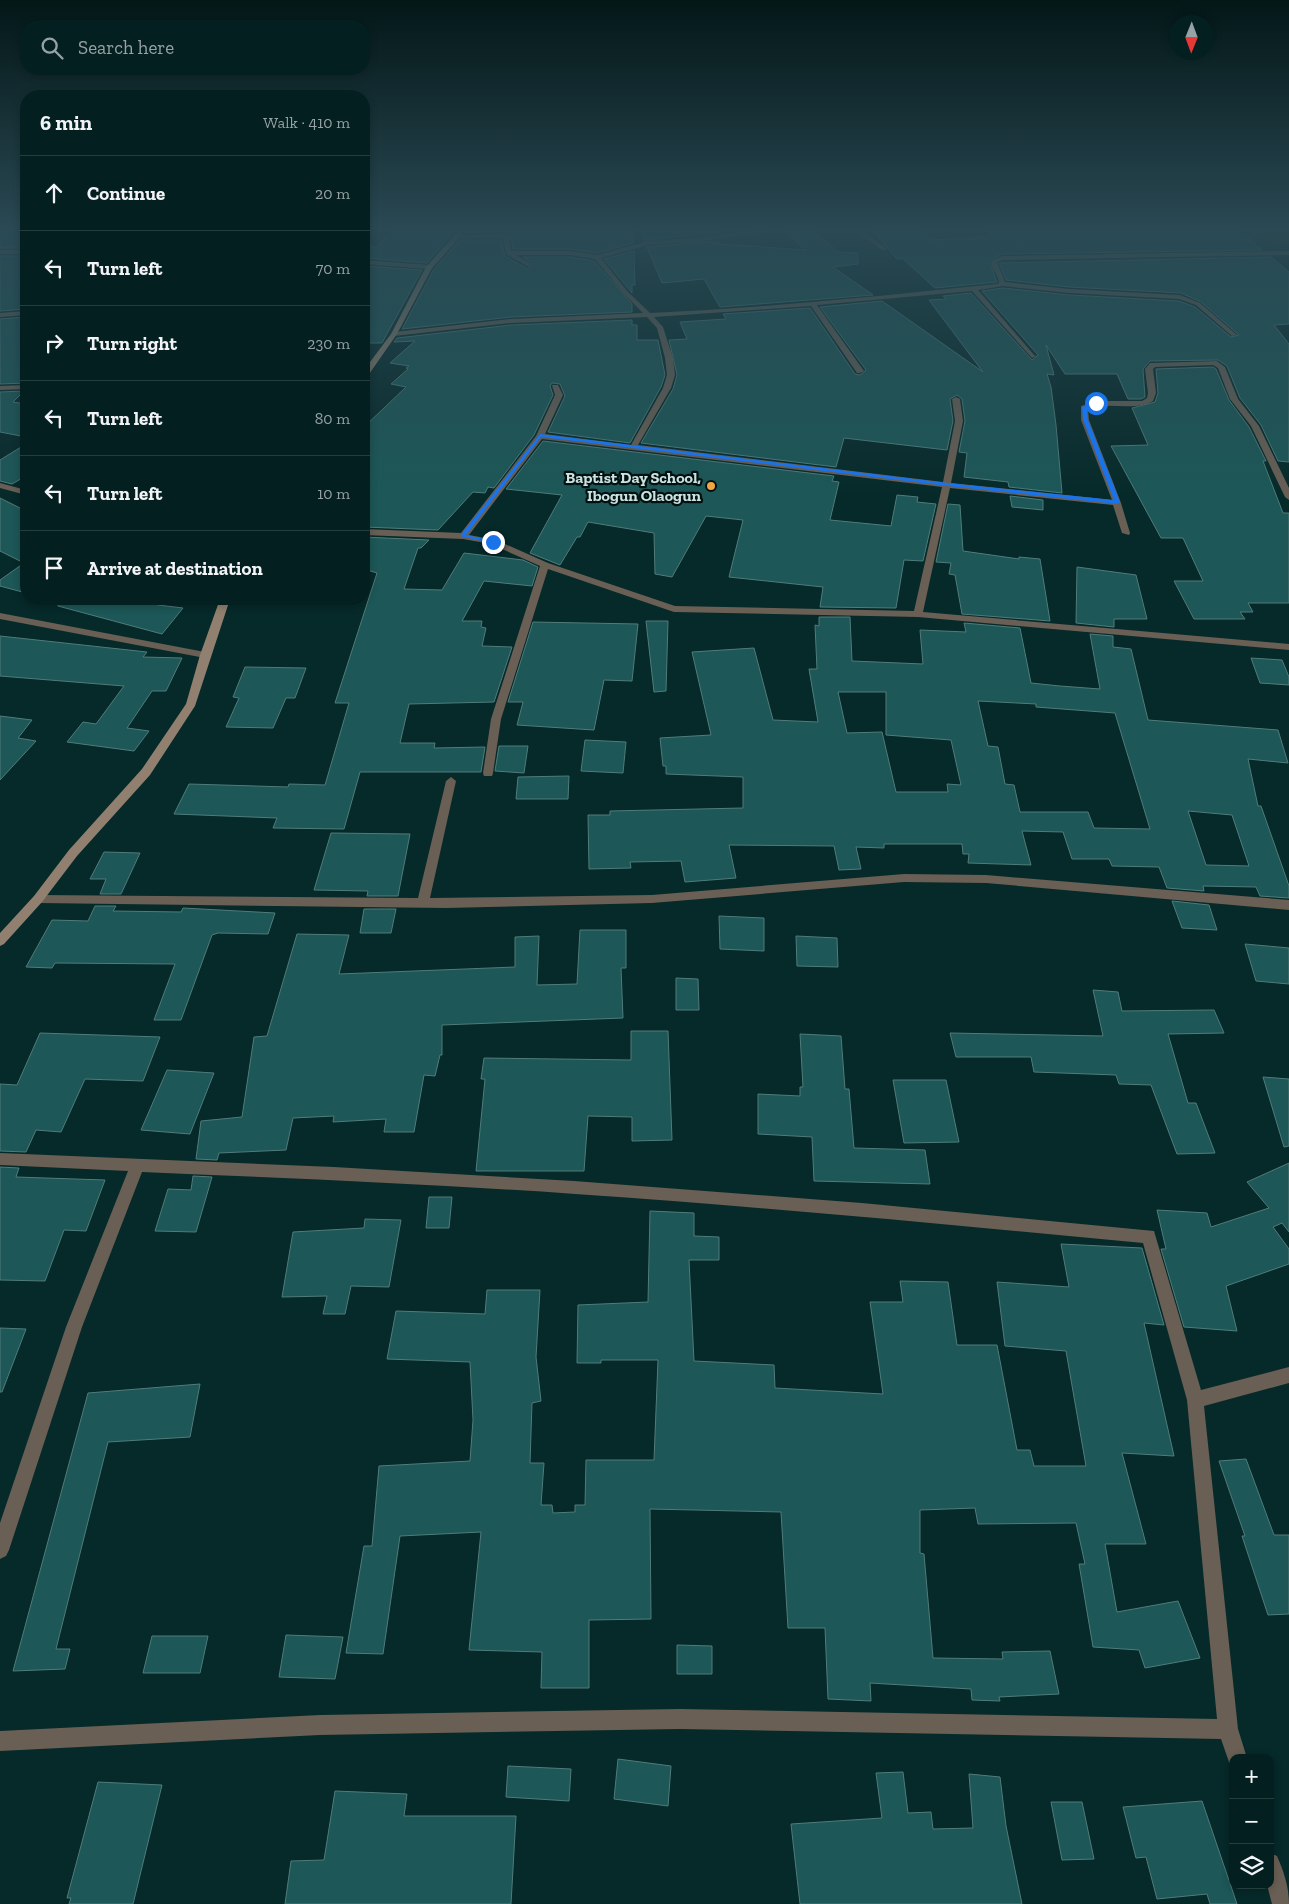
<!DOCTYPE html>
<html lang="en">
<head>
<meta charset="utf-8">
<style>
  :root { --surface:#041f1f; --page:#0d2728; --text:#f1f3f6; --muted:#97a2a4; --line:#253d3d }
  body { margin:0; font-family:"Zilla Slab",serif; background:var(--page); color:var(--text) }
  .controls { position:absolute; right:15px; bottom:15px; display:grid; overflow:hidden; border-radius:10px; box-shadow:0 2px 8px #0003 }
  .controls button { width:45px; height:45px; display:grid; place-items:center; padding:0; border:0; border-bottom:1px solid var(--line); background:var(--surface); color:var(--text); font:25px sans-serif }
  .compass { position:absolute; left:1169px; top:15px; width:45px; height:45px; border-radius:50%; background:var(--surface); box-shadow:0 2px 8px #0003; rotate:181deg }
  .stop { position:absolute; width:15px; height:15px; margin:-11px; border:4px solid #1a73e8; border-radius:50%; background:#fff }
  .stop.end { background:#1a73e8; border-color:#fff; box-shadow:0 1px 5px #0008 }
  .list { margin:0; padding:0; list-style:none }
  h2 { display:flex; justify-content:space-between; align-items:center; height:65px; margin:0; padding:0 20px; font-size:21px }
  h2 small { font-size:16px; font-weight:400; color:var(--muted) }
  .list li { display:grid; grid-template-columns:32px 1fr auto; gap:15px; align-items:center; box-sizing:border-box; height:75px; padding:0 20px; border-top:1px solid var(--line) }
  .list b { display:block; font-size:19px; white-space:nowrap }
  .list em { font-size:16px; font-style:normal; color:var(--muted) }
  .icon { flex:none; width:28px; height:28px; fill:none; stroke:currentColor; stroke-width:2; stroke-linecap:round; stroke-linejoin:round }
  .map { position:relative; flex:none; width:1289px; height:1904px; overflow:hidden }
  .search { position:absolute; background:var(--surface); box-shadow:0 2px 8px #0003; left:20px; top:20px; width:350px; height:55px; display:flex; align-items:center; gap:12px; box-sizing:border-box; padding:0 18px; border-radius:20px; color:var(--muted); font-size:19px }
  .panel { position:absolute; background:var(--surface); box-shadow:0 2px 8px #0003; left:20px; top:90px; width:350px; height:515px; border-radius:20px }
  .map>svg:first-child { display:block }
  .green { fill:#492a00 }
  .building { fill:#1d5757; stroke:#507c7b; fill-rule:evenodd }
  .lines { fill:none; stroke-linecap:round; stroke-linejoin:round }
  .street { fill:#695f54; fill-rule:evenodd }
  .secondary { fill:#91806f; fill-rule:evenodd }
  .route { fill:#1a73e8 }
  .poi-dot { fill:#f2a542; stroke:#011010; stroke-width:2 }
  .labels { text-anchor:middle; dominant-baseline:central; stroke-width:4.5; stroke-linejoin:round; paint-order:stroke }
  .far-poi-label { font-size:16px; font-weight:bold; fill:#cbe2e1; stroke:#011010; text-anchor:end }
</style>
</head>
<body>
<div class="map">
<svg width="1289" height="1904" viewBox="0 0 1289 1904">
  <rect width="100%" height="100%" fill="#062929"/>
  <!-- green -->
  <path class="green" d="M1227,230H1289V244Z"/>
  <!-- building -->
  <path class="building" d="M0,230H26V248H0Z
    M391,230H455L427,263L364,258V241L376,248Z
    M465,230H633V243L597,253L570,249H513L511,237L503,232L464,233Z
    M639,230H718V233L644,240Z
    M784,230H813L838,252L858,253V264L833,267L873,295L720,307L704,279L662,283L647,247L718,241L719,244L806,250Z
    M872,230H922L931,240L993,237L985,230H1239L1262,250L1002,254L989,261L997,282L935,288L902,258L897,259Z
    M460,240H501L505,256L528,269L533,264L523,257H570L594,261L632,304V312L511,317L402,329L434,269Z
    M634,251L635,285H632V293L604,259Z
    M0,256H26V297L22,304L26,303V309L0,311Z
    M1271,257L1289,272V324L1274,325L1289,344V462L1278,461L1261,425L1240,398L1227,366L1218,360L1150,361L1143,369L1145,397L1141,399H1128L1117,374H1065L1046,345L1054,375L1047,374L1051,387L1056,425L1062,493L1009,487L1008,482L964,477L967,453L959,452L965,421L962,399L957,395L950,399L953,421L947,450L844,438L836,467L641,443L673,389L677,375L669,340L687,339L680,322L726,319L723,314L810,308L855,374L860,375L866,370L820,307L882,301L983,372L929,300L947,299L943,296L971,293L1032,360L1038,355L982,291L1003,288L1069,295L1179,301L1195,307L1231,337L1239,335L1201,302L1181,293L1069,287L1006,280L999,263Z
    M364,266L422,270L382,343H364Z
    M26,317V383L0,384V319Z
    M632,320V325H637V340H658L665,375L661,387L630,443L548,432L565,396L560,384L552,383L550,386L553,395L534,435L494,488L488,487L485,493L473,492L438,530L364,527V427L406,387L391,384L408,369L406,368L409,366L390,363L415,341L394,342L397,338L511,325Z
    M1213,367L1216,369L1229,400L1249,427L1266,461H1263L1283,513H1289V603H1248L1253,612H1240L1245,619H1194L1174,581H1203L1183,538H1161L1111,446L1148,445L1132,408L1155,402L1158,393L1156,369Z
    M24,391L13,402L26,404V437L0,432V392Z
    M543,441L834,476L832,481L839,482L830,520L891,526L897,495L918,497L917,502L936,504L923,561L904,560L896,608L820,607L823,587L729,577L743,520L706,516L672,577L655,574L654,533L588,522L580,537H577L560,565L530,553L562,495L506,489Z
    M26,444V476L12,484L0,481V460Z
    M1010,496L1043,500V510L1012,507Z
    M0,498L26,511V593L0,586V580L24,563L0,551Z
    M948,504L960,505L963,551L1019,559V557L1040,559L1050,621L962,614L955,575L949,574L951,563L936,562Z
    M364,537L429,540L421,548H418L404,589L442,590L464,553L523,560L538,567L532,586L484,581L462,621H482L481,627L486,628L482,646L512,647L494,702L409,704L400,743H435L434,748L485,747L481,772H360L344,829L273,828L277,818L174,814L189,784L288,787L289,784L325,785L349,703H335L377,573L364,569Z
    M1077,567L1136,575L1147,619H1114V627L1076,623Z
    M59,599H142L158,605L183,608L162,634L58,606Z
    M819,617H850L852,661L923,664L920,630L966,632L964,623L1020,628L1031,683L1060,686L1100,689L1090,634L1113,636V647L1131,649L1148,720L1278,730L1288,763L1248,759L1258,806H1261L1289,886V898L1260,896L1256,887L1203,886L1204,891L1167,888L1159,867L1112,866L1109,859H1072L1063,832L1022,831L1031,865L968,863L969,854H963L962,844H884V848L856,847L861,869L839,870L834,846L729,845L736,878L685,882L681,861L630,862L631,868L589,869L588,815H610V811L743,808V777L666,774V766H663L660,738L711,735L692,652L754,648L773,720L818,722L809,669H817L815,625L819,626ZM838,692H886V735L951,740L961,785L947,784L948,792H896L882,732L847,733ZM978,701L1036,704V707L1115,713L1150,829L1094,828L1088,812H1020L1014,785L1005,784L998,747L988,746ZM1188,811L1232,815L1249,866L1206,865Z
    M646,621H668L666,691L654,692Z
    M533,622L638,624L632,681L604,680L594,730L517,725L523,702H508Z
    M0,636L147,652L143,657L182,658L166,691H152L127,728L149,731L134,751L67,742L83,722L96,724L124,686L0,676Z
    M1251,658L1282,660L1289,677V685L1260,683Z
    M245,667L306,668L295,698H286L273,728L226,727L239,698L233,697Z
    M0,716L32,720L18,738L36,741L0,780Z
    M585,740L626,742L623,773L581,771Z
    M499,746H528L524,773L495,771Z
    M569,776L568,799H516L518,777Z
    M331,833L410,834L398,896H367L368,891L314,890Z
    M104,852L140,853L121,894H100L106,879H90Z
    M1172,901L1209,905L1217,930L1182,928Z
    M95,906H116L113,911L181,912L183,908L275,913L268,934L218,933L212,935L181,1020H154L175,964L55,963L52,968L26,967L52,920L88,921Z
    M364,909H396L391,933H360Z
    M719,916L764,918V951L720,949Z
    M580,930H626V968H621L623,1018L442,1025V1055H440L435,1076L424,1075L414,1132H384L386,1119L333,1122L334,1116L293,1118L286,1150L219,1153L217,1160L196,1159L201,1121L242,1117L254,1037L267,1036L297,934L349,935L339,974L515,967V937L539,936L537,985L577,984Z
    M796,936L837,938L838,967L797,966Z
    M1245,944L1289,948V984L1256,981Z
    M676,978L698,979L699,1010H676Z
    M1093,990L1118,992L1122,1011L1214,1010L1224,1033L1168,1034L1188,1103H1196L1215,1153L1177,1154L1151,1085L1119,1084L1116,1075L1034,1072L1031,1057H956L950,1033L1103,1036Z
    M631,1031H668L672,1140L632,1141V1117L588,1116L584,1171H476L485,1079H481L484,1058L631,1060Z
    M40,1033L160,1037L143,1081L85,1079L61,1132L36,1130L26,1152L0,1151V1084L17,1085Z
    M800,1034L841,1036L845,1089H849L854,1148L925,1150L930,1184L814,1181L812,1137L758,1134V1094L800,1096V1087H803Z
    M167,1070L214,1073L190,1134L141,1130Z
    M1263,1077L1289,1079V1146L1284,1147Z
    M893,1080H946L959,1142L904,1143Z
    M1289,1163V1232L1282,1223L1273,1227L1289,1249V1264L1226,1286L1237,1331L1184,1327L1161,1249H1166L1157,1210L1207,1213L1211,1227L1269,1208L1247,1182Z
    M0,1167L19,1168L16,1177L105,1180L86,1231L64,1230L45,1281L0,1280Z
    M193,1176L212,1177L196,1232L155,1231L168,1189L191,1190Z
    M429,1197H452L449,1228H426Z
    M650,1211L694,1213V1236L719,1237V1260H689L694,1361L774,1365L775,1388L883,1394L870,1302H903L900,1281L948,1282L957,1345H997L1017,1450H1030L1034,1466H1086L1066,1351L1005,1346L997,1282L1069,1287L1061,1244L1142,1248L1164,1325L1144,1323L1174,1456L1122,1453L1146,1544H1105L1117,1612L1178,1601L1200,1658L1145,1668L1139,1650L1093,1647L1079,1564H1085L1076,1523L978,1524L975,1508L920,1510V1553L924,1554L933,1658L1003,1659L1002,1652L1050,1651L1059,1694L999,1697L1000,1701L972,1700L971,1689L870,1683L871,1701L828,1699L825,1628H788L781,1512L650,1509L651,1619L589,1620V1688H541L542,1652L469,1650L481,1532L400,1536L383,1654L346,1653L364,1546H372L379,1466L470,1461L473,1420L470,1362L387,1359L396,1311L485,1314L487,1290H540L536,1357L541,1401L532,1403L530,1463H544L541,1505H552L553,1513L575,1512V1505H585L586,1460H654L658,1360H601V1363H577L578,1305L648,1302Z
    M365,1219L401,1220L389,1287L351,1286L345,1314H323L327,1296L282,1297L293,1232L364,1228Z
    M0,1328L26,1329L2,1392H0Z
    M200,1384L190,1437L108,1442L56,1649H70L65,1669L13,1671L88,1393Z
    M1246,1459L1274,1535H1289V1614L1268,1615L1242,1536H1245L1219,1461Z
    M286,1635L343,1637L335,1679L279,1677Z
    M152,1636H208L200,1673H143Z
    M677,1645L712,1646V1674H677Z
    M618,1759L671,1766L668,1806L614,1799Z
    M508,1766L571,1769L569,1801L506,1797Z
    M903,1772L908,1813L931,1812L933,1829L973,1828L969,1774L1000,1777L1006,1826L1022,1904H800L791,1824L882,1818L876,1773Z
    M98,1782L162,1785L133,1904H69L71,1898H67Z
    M335,1791L407,1794L404,1816H516L511,1904H285L291,1861L324,1860Z
    M1202,1801L1237,1904H1210L1207,1894L1157,1899L1146,1857L1136,1858L1123,1807Z
    M1051,1802H1082L1094,1859L1062,1860Z"/>
  <g class="lines">
    <!-- street -->
    <path class="street" d="M758,230H779L695,242L648,245L601,258L627,291L650,313C766,308 880,296 996,284L999,283C999,275 991,270 991,261L1002,256L1289,251V255L1003,260L997,262L1005,282L1069,289L1180,295L1200,303L1237,335L1232,336L1196,305L1179,299L1069,293L1003,286L978,290L1034,355L1036,356L1032,358L972,291L817,305L864,371L860,373H857L811,306L654,317L663,327L673,358L675,375L671,388L638,445L943,482L955,421L952,399L956,397L960,399L963,421L951,483L1112,500L1081,420V406L1097,401H1142L1147,398L1148,393L1145,369L1150,363L1217,361L1225,367L1238,399L1259,426L1289,488V500L1285,497L1251,426L1230,399L1218,368L1213,365L1155,367L1153,369L1156,393L1153,401C1133,412 1109,401 1088,409L1089,420L1121,503L1130,533L1129,535L1122,533L1113,505L950,488L923,612L1289,644V650L918,617L674,612L548,569L501,719L493,773L492,776H484L483,773L491,719L540,566L491,544L463,539L364,535V529L461,533L536,436L555,395L552,385H558L563,395L545,434L631,445L663,388L667,375L665,358L657,328L647,317L511,323L394,336L391,334L394,332L511,319L643,313L623,293L595,259L570,255H516L531,264L529,267L506,254L503,238H458L456,235L502,234L509,237L511,251H570L597,255L648,241L695,238ZM542,439L942,487L914,611L675,606L548,563L496,540L469,535Z
      M854,230H861L887,249L882,250Z
      M0,250H26V254H0Z
      M364,260L429,265L432,267L429,269L364,264Z
      M26,311V315L0,317V313Z
      M26,385V389L0,390V386Z
      M0,483L26,490V495L0,488Z
      M0,613L205,652L210,655L205,658L0,619Z
      M451,777L456,781L430,898L652,895L904,874L986,875L1289,900V910L986,883L904,882L652,903L446,908L38,903L32,899L38,895L418,898L446,781Z
      M0,1153L334,1167L574,1181L862,1203L1154,1231L1201,1390L1289,1367V1383L1204,1406L1238,1729L1247,1758H1233V1766L1230,1765L1221,1739L680,1729L320,1735L0,1751V1731L320,1715L680,1709L1217,1719L1187,1400L1143,1243C954,1225 765,1207 575,1194C431,1184 286,1178 142,1172L82,1327L9,1550L6,1556L0,1559V1523L66,1327L128,1171L0,1165Z
      M1270,1853L1277,1856C1284,1872 1289,1887 1289,1904H1272L1267,1885H1270Z"/>
    <!-- secondary -->
    <path class="secondary" d="M457,230H463L461,236L432,268L397,334L367,377H364V370L391,334L426,267L455,235Z
      M220,599H230L195,706L150,775L77,856L42,902L4,944L0,946V933L34,896L69,850L142,769L186,704L200,655Z"/>
  </g>
  <!-- sky -->
  <linearGradient id="sky" x2="0" y2="1"><stop stop-color="#031717"/><stop offset="0.46" stop-color="#2a4954"/><stop offset="1" stop-color="#2a4954" stop-opacity="0"/></linearGradient>
  <rect width="1289" height="497" fill="url(#sky)"/>
  <!-- route -->
  <path class="route" d="M1096,402L1098,404L1087,409L1088,420L1120,502L1117,504L948,486L541,437L466,535L495,541V544L460,536L540,434L948,483L1114,500L1083,420L1082,407Z"/>
  <!-- markers -->
  <circle class="poi-dot" cx="711" cy="486" r="5"/>
  <g class="labels">
    <!-- far-poi labels -->
    <g class="far-poi-label">
      <text x="701" y="477">Baptist Day School,<tspan x="701" dy="18">Ibogun Olaogun</tspan></text>
    </g>
  </g>
</svg>
<div class="controls">
<button>+</button>
<button>−</button>
<button><svg class="icon" aria-label="layers" viewBox="0 0 24 24"><path d="M12 4l9 5-9 5-9-5zM3 14l9 5 9-5"/></svg></button>
</div>
<svg class="compass" viewBox="-18 -18 36 36"><path d="M0-13l5 13h-10z" fill="#e53935"/><path d="M0 13l5-13h-10z" fill="#97a2a4"/></svg>
<div class="stop" style="left:1096px;top:403px"></div>
<div class="stop end" style="left:493px;top:542px"></div>
<div class="search"><svg class="icon" aria-label="search" viewBox="0 0 24 24"><circle cx="10" cy="10" r="6"/><path d="M15 15l6 6"/></svg>Search here</div>
<section class="panel">
<h2>6 min<small>Walk · 410 m</small></h2>
<ul class="list">
<li><svg class="icon" aria-label="ahead" viewBox="0 0 24 24"><path d="M12 20V5M6 11l6-6 6 6"/></svg><div><b>Continue</b></div><em>20 m</em></li>
<li><svg class="icon" aria-label="left" viewBox="0 0 24 24"><path d="M17 20v-9H6M10 6l-5 5 5 5"/></svg><div><b>Turn left</b></div><em>70 m</em></li>
<li><svg class="icon" aria-label="right" viewBox="0 0 24 24"><path d="M7 20v-9h11M14 6l5 5-5 5"/></svg><div><b>Turn right</b></div><em>230 m</em></li>
<li><svg class="icon" aria-label="left" viewBox="0 0 24 24"><path d="M17 20v-9H6M10 6l-5 5 5 5"/></svg><div><b>Turn left</b></div><em>80 m</em></li>
<li><svg class="icon" aria-label="left" viewBox="0 0 24 24"><path d="M17 20v-9H6M10 6l-5 5 5 5"/></svg><div><b>Turn left</b></div><em>10 m</em></li>
<li><svg class="icon" aria-label="arrive" viewBox="0 0 24 24"><path d="M6 21V4h12l-3 4 3 4H6"/></svg><div><b>Arrive at destination</b></div></li>
</ul>
</section>
</div>
</body>
</html>
